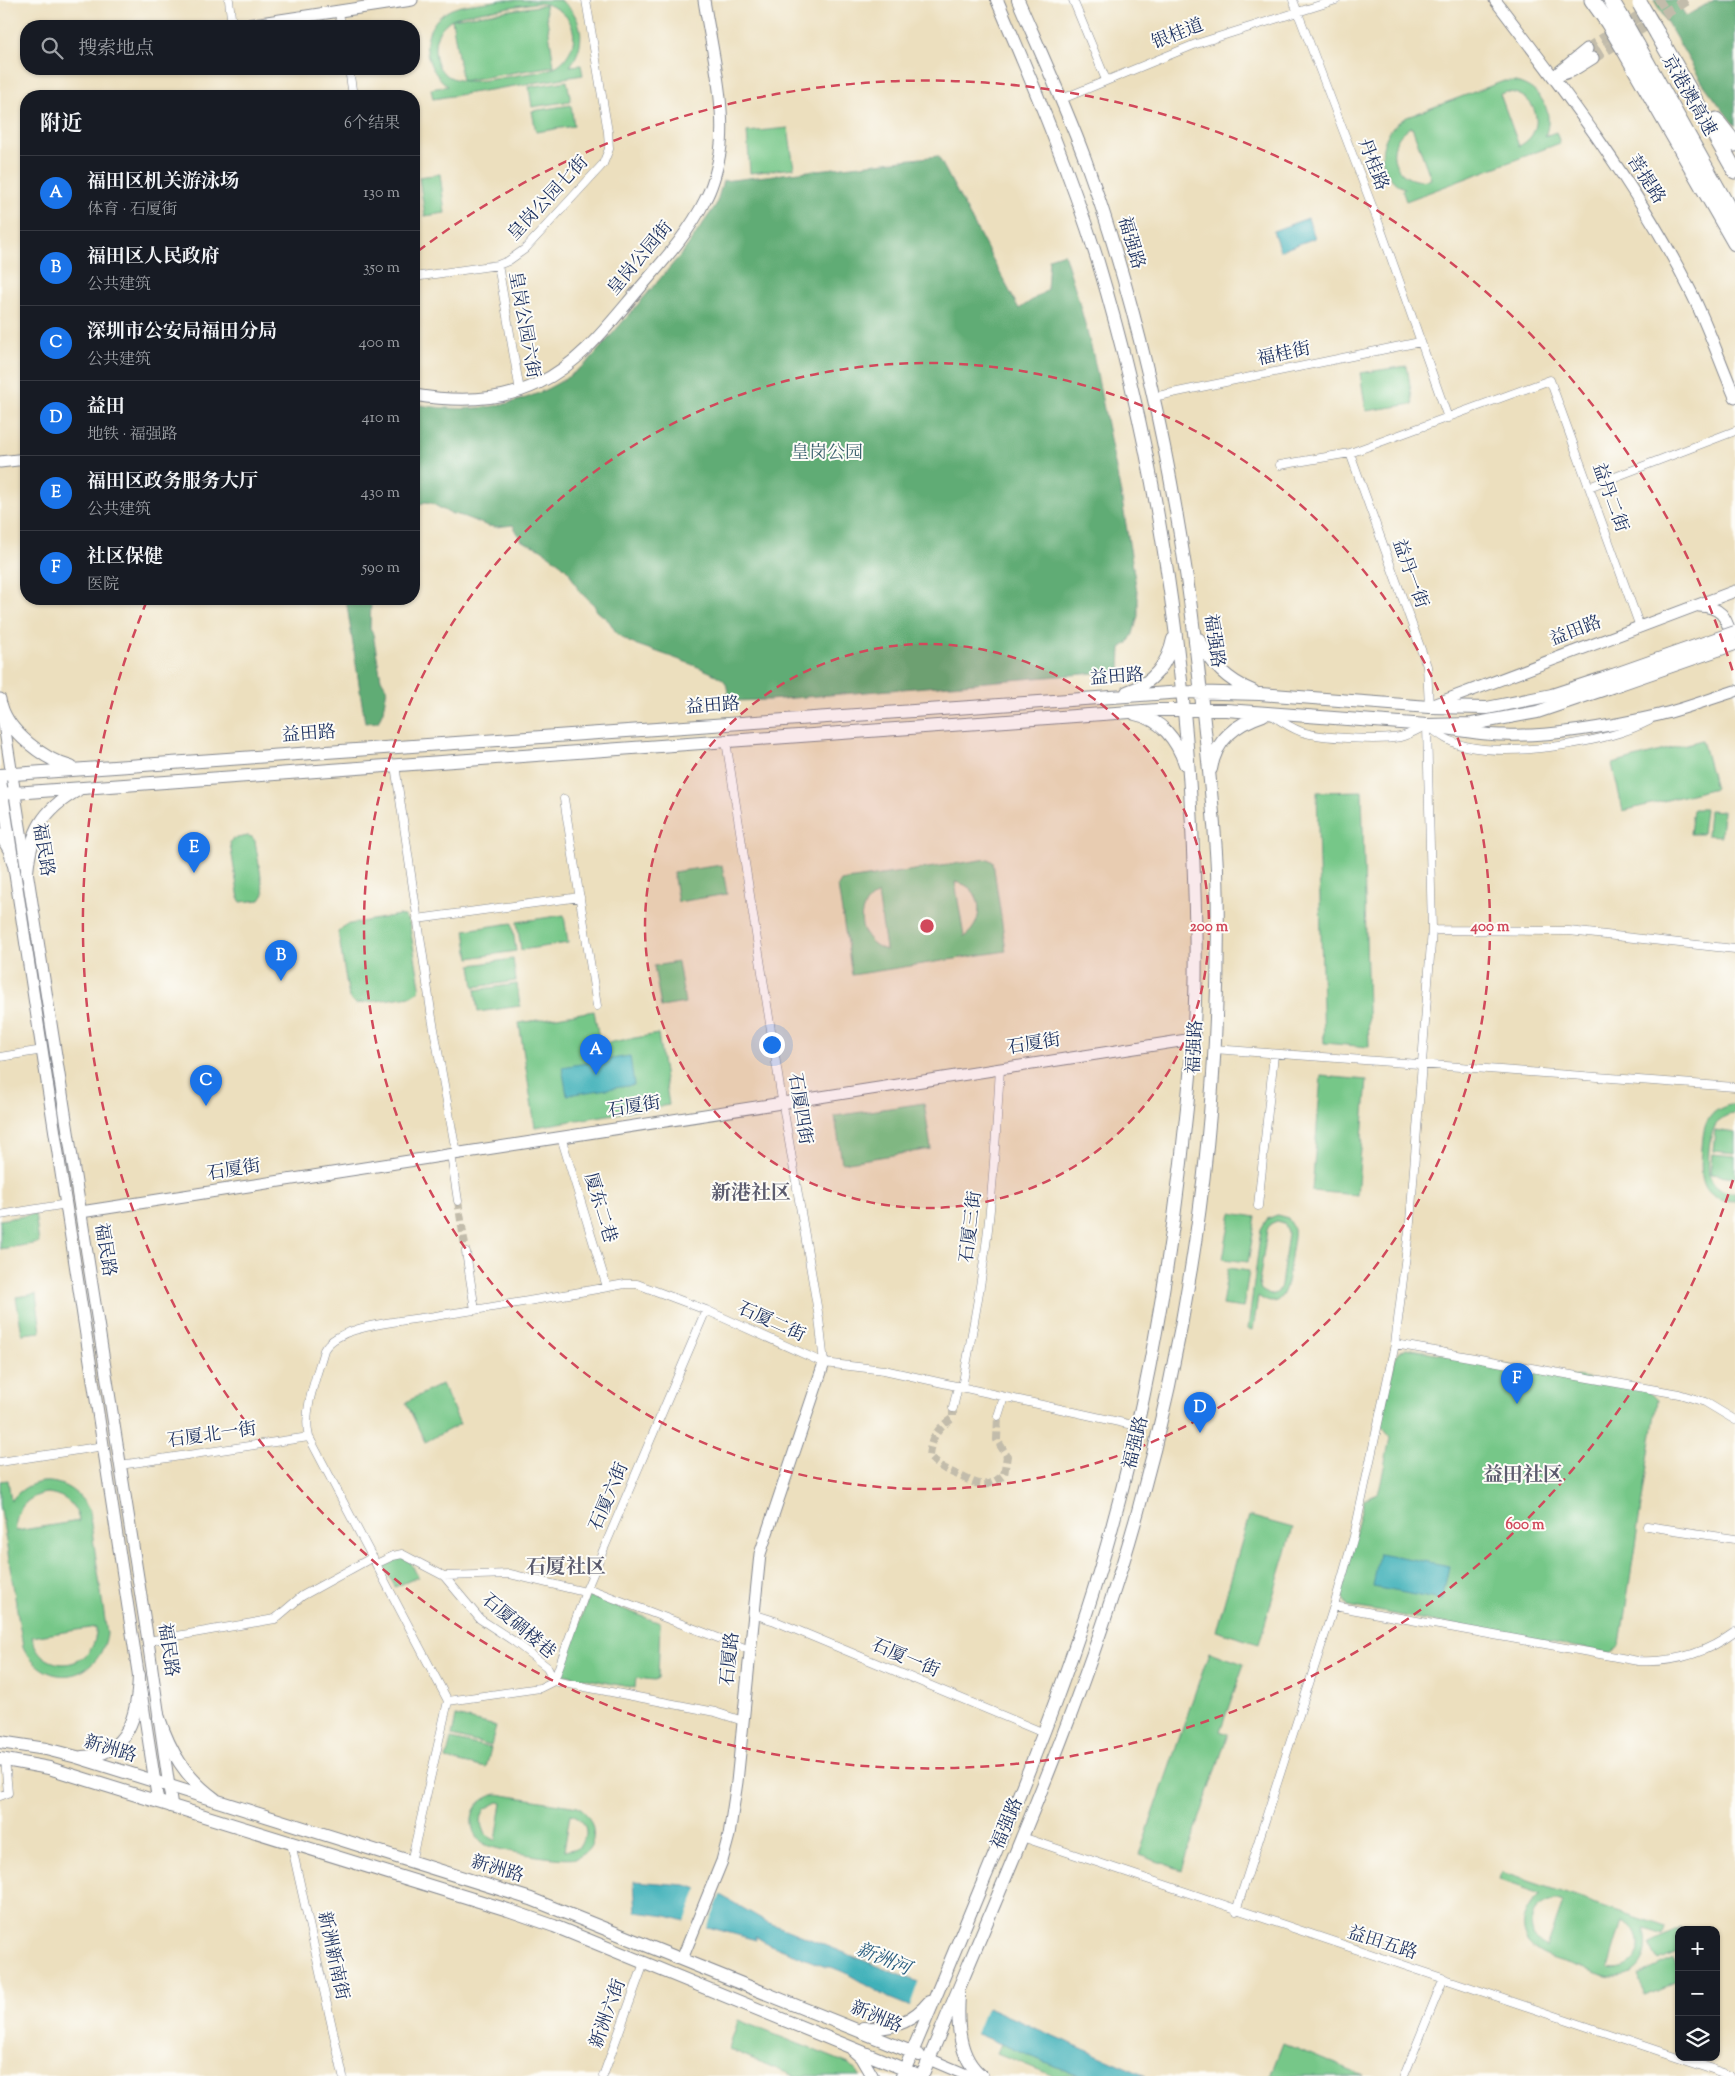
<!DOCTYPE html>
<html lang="zh">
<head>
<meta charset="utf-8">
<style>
  :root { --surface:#171b24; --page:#20242c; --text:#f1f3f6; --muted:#9ea1a6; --line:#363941; --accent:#1a73e8 }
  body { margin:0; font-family:"Sorts Mill Goudy","Noto Serif SC",serif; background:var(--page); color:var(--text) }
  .controls { position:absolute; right:15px; bottom:15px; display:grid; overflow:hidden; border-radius:10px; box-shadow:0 1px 4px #0004 }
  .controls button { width:45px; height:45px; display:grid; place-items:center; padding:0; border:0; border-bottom:1px solid var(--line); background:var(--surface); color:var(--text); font:25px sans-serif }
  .you { position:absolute; left:771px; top:1044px; width:18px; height:18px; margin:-12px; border:4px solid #fff; border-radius:50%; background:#1a73e8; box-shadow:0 0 0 8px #1a73e833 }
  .badge { display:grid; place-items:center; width:32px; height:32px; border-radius:50%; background:var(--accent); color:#fff; font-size:16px; font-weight:700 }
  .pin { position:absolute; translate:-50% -41px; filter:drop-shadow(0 1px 2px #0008) }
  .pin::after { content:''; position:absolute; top:26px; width:18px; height:15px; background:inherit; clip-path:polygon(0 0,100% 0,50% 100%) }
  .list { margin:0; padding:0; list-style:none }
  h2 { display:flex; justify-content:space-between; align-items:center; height:65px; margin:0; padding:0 20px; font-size:21px }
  h2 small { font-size:16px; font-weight:400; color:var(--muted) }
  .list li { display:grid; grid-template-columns:32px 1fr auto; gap:15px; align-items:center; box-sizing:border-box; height:75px; padding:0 20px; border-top:1px solid var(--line) }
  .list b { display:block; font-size:19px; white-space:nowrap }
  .list p { margin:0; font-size:16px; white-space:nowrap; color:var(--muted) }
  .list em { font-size:16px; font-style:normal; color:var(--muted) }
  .icon { flex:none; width:28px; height:28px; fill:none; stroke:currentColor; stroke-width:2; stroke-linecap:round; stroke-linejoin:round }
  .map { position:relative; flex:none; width:1735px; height:2076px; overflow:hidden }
  .search { position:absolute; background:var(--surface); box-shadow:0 1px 4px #0004; left:20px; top:20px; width:400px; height:55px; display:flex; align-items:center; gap:12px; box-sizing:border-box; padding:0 18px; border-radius:20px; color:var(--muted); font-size:19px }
  .panel { position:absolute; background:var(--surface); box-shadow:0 1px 4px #0004; left:20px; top:90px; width:400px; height:515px; border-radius:20px }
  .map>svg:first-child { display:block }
  .green { fill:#76c788; stroke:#487b73; fill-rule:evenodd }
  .forest { fill:#60ac74; stroke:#3e6e69 }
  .water { fill:#41b1b9; stroke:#2e708c }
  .pier { fill:#ecdfbe }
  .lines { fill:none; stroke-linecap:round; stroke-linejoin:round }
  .street-tunnel { stroke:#c2bcab; stroke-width:8; stroke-dasharray:8 4; stroke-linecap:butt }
  .secondary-tunnel { stroke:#c2bcab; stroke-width:11; stroke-dasharray:11 5.5; stroke-linecap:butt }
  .street-casing { stroke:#84878e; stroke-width:9 }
  .secondary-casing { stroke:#84878e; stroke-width:13 }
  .primary-casing { stroke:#84878e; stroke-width:14 }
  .highway-casing { stroke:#84878e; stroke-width:17 }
  .street { stroke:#fff; stroke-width:8 }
  .secondary { stroke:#fff; stroke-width:11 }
  .primary { stroke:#fff; stroke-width:12 }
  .highway { stroke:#fff; stroke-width:15 }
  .primary-bridge-casing { stroke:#84878e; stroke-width:14; stroke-linecap:butt }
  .highway-bridge-casing { stroke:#84878e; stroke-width:17; stroke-linecap:butt }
  .primary-bridge { stroke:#fff; stroke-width:12 }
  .highway-bridge { stroke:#fff; stroke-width:15 }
  .ring { fill:none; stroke:#d1495b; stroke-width:2.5; stroke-dasharray:9 6 }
  .labels { text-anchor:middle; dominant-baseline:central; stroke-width:4; stroke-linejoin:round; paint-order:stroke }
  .street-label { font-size:18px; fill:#1b2f5e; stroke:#fdfcf7 }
  .park-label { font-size:18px; fill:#365d6b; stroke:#fdfcf7 }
  .water-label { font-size:19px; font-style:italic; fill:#285c7e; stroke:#fdfcf7 }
  .quarter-label { font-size:20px; font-weight:bold; fill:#5c5c6e; stroke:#fdfcf7 }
  .centre { fill:#d1495b; stroke:#fdfcf7; stroke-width:2.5 }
  .ring-label { font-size:15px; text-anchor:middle; font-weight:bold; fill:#d1495b; stroke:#fdfcf7; stroke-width:4; stroke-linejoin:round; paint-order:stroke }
</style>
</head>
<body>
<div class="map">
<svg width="1735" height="2076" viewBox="0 0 1735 2076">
  <rect width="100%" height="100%" fill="#fdfcf7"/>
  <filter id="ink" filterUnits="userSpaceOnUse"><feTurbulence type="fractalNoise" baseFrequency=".02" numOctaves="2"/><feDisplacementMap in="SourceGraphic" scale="10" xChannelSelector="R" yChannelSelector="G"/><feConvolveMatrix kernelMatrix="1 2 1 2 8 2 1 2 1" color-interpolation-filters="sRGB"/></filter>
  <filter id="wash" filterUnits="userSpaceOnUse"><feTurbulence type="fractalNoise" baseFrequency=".0096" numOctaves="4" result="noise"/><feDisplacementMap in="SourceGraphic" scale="20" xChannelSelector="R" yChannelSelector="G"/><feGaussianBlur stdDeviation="1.12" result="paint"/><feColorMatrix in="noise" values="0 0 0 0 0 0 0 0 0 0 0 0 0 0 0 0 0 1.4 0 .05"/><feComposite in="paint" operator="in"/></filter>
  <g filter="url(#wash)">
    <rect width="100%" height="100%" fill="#ecdfbe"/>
    <!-- green -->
    <path class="green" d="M502,0H560C584,16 587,44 570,66L581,65L583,75L433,99L431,89L448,86C421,66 417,25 452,9C467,3 486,3 502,0ZM534,3C558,2 580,22 572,47C569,54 564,61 558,65C546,73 527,73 513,76C485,80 434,94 435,47C435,35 442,25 452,19L462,81L554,66L545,5L452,19L463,15Z
      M567,81L571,101L532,107L529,87Z
      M1504,81C1534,80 1557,107 1545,136L1556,132L1560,143L1406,201L1402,190L1405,189C1372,173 1377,132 1407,117ZM1506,92C1538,92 1548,132 1519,146L1500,94ZM1411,127H1412L1431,179C1395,189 1379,144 1411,127Z
      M571,105L574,126L536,132L532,111Z
      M788,128L794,168L750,173L747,132Z
      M440,174L445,213L425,216L419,177Z
      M1407,366L1413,404L1366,411L1360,373Z
      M1702,740L1715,788L1623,811L1612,764Z
      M1362,791L1369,1046V1047L1324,1043L1317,792Z
      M1693,809H1705L1702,834H1690Z
      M1709,810L1723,811L1721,836L1707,835Z
      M248,836L252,837L255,841L264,894L260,900L241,902L239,899L230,843L232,839Z
      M988,859L993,862L1006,951L852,975L838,886L841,881ZM955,882C984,886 986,922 964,937ZM878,894L886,949V950C859,942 851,907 878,894Z
      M722,865L727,894L678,902L673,872Z
      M399,915L404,916L409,922L420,986L419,991L411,996L355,1004L349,998L338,932L345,925Z
      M564,915L568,943L521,950L517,922Z
      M512,923L516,951L469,958L465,930Z
      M513,959L516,981L474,987L471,965Z
      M678,962L685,1003L661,1007L654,966Z
      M517,984L520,1006L478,1012L475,990Z
      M594,1011L600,1044L658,1034L669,1105L535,1127L519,1023Z
      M1321,1076L1367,1080L1357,1195L1312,1191Z
      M924,1103L931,1149L842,1163L835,1116Z
      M1729,1105H1735V1114C1707,1115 1708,1153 1709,1174C1713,1187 1722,1193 1735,1192V1201C1699,1201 1700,1175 1702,1148C1703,1137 1703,1126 1710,1117C1715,1110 1721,1108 1729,1105Z
      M1715,1130L1735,1133V1153L1713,1151Z
      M1712,1154L1735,1156V1177L1710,1174Z
      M1231,1213L1256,1217L1248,1262L1223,1259Z
      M35,1214L39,1243L0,1249V1220Z
      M1277,1215L1288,1218C1290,1222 1293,1225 1294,1229C1295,1237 1292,1248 1291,1257C1288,1274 1287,1318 1258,1296L1253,1330L1248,1329L1261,1229L1267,1219ZM1277,1221L1284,1223L1288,1233L1281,1286L1277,1293L1270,1295L1261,1290L1259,1283L1267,1230L1270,1224Z
      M1228,1268L1249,1271L1243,1308L1222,1305Z
      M36,1294L41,1332L22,1334L16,1297Z
      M1406,1348L1646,1389L1657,1400L1620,1645L1610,1653L1348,1606L1340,1594L1364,1499L1378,1493L1380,1487L1390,1438L1381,1422L1396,1355Z
      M442,1384L460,1424L425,1442L406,1402Z
      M8,1480L11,1501C34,1471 72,1478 89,1510L107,1634C99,1682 45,1691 23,1647L0,1504V1481ZM46,1493C63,1494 76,1504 79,1521L16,1531C14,1511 26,1497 46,1493ZM96,1627C98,1670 42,1678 32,1637Z
      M1249,1516L1293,1528L1259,1644L1216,1631Z
      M401,1558L410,1561L418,1577L395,1587L383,1564L393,1559Z
      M589,1596L660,1623L658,1678L654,1680L636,1678L635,1688L561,1674Z
      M1209,1652L1244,1664L1220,1731L1228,1734L1182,1870L1139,1855Z
      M456,1716L496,1726L491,1746L452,1736Z
      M451,1739L491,1748L486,1768L446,1759Z
      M497,1794L578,1807C597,1819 601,1849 576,1858C565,1862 491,1850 482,1843C475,1837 471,1828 472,1819C473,1805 484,1797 497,1794ZM498,1802L502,1803L496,1840C482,1836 477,1822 485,1809ZM570,1814C580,1816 586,1824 586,1835L578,1848L564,1851Z
      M1502,1872L1665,1927L1663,1935L1644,1929C1652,1951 1641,1979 1613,1977C1600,1976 1586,1969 1573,1965C1561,1961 1547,1958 1537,1951C1513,1935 1522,1908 1541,1894L1500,1880ZM1557,1900L1563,1902L1547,1947L1534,1937C1526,1918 1537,1901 1557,1900ZM1622,1921C1635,1926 1640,1936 1639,1949C1634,1964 1623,1971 1608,1968Z
      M1682,1928V1930H1679V1952L1659,1961L1650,1943Z
      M1673,1959L1679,1971V1979L1646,1994L1637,1976Z
      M738,2020L849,2064L861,2076H794L729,2049Z
      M1283,2043L1363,2076H1270Z
      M1001,2044L1079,2076H1054L997,2053Z"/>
    <!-- forest -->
    <path class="forest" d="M1654,0H1676L1686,16L1714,0H1735V126L1702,82Z
      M938,156L1019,309L1047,290L1049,258L1064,253L1078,298L1093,354L1121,494L1138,598V616L1133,634L1128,643L1121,648L1120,671L769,700L728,701C728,695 728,687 725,682C719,671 644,648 629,642L617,634L609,621L597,611L594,605L579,591L569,572L561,564L541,549L522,541L513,525L496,527L488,526L462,516L449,513L431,503L425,502L414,507V404C480,416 536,405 588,362L684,251L716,205L723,181Z
      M346,599H371L370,629L373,634L381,679L387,689L383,711L378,722L365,723Z"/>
    <!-- water -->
    <path class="water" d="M1308,218L1315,238L1280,251L1273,231Z
      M630,1056L634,1085L567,1095L562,1067Z
      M1379,1553L1449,1566L1442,1600L1373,1587Z
      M634,1881L685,1885L722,1896L767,1922L986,2009L989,2008L1146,2076H1079L889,1998L846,1973L831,1967H826L768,1944L755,1936L756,1940L667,1916L636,1912Z"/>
    <!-- pier -->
    <path class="pier" d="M699,1886L721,1893L706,1930L684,1924Z
      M919,1980L987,2006L975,2036L909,2009Z"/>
  </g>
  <g filter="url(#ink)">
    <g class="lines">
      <!-- street-tunnel -->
      <path class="street-tunnel" d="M458,1201L466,1252
        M953,1408V1418C938,1428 931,1437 929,1456C938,1466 946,1470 958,1475C978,1484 984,1491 1004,1475L1007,1456L997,1440L998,1416"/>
      <!-- secondary-tunnel -->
      <path class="secondary-tunnel" d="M1587,49L1664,0
        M1593,58L1687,0"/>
      <defs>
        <path id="street" d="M229,0L232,26
          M1073,0L1106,80
          M1293,0L1379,224L1448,418
          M339,11L341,26
          M349,69L353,96
          M1062,99L1196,44L1336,0
          M498,265L520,391
          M414,277L498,265L508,261L525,249L603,164L609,149L608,132L586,0
          M1153,397L1420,342
          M1350,453L1427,666L1429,707
          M1280,465L1350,453L1550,380L1640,627
          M1589,487L1735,431
          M1272,715C1282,722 1291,728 1302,732C1321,738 1381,741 1400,737C1409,735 1417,730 1425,726
          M1428,726C1440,735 1450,743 1465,746C1513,757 1606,743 1649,721
          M726,741L780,1088L819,1318L824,1363
          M395,765L432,1018L454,1141L456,1147L460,1153
          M564,799L597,1006
          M417,919L580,897
          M1432,930L1569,931L1735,949
          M1214,1049L1735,1087
          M0,1057L43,1050
          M561,1137L607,1287
          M451,1154L458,1201
          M1258,1206L1274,1054
          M0,1215L67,1204
          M466,1252L475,1310
          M1395,1344L1679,1394L1705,1402L1735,1420
          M962,1387C972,1335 982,1282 988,1229C994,1175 997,1122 1000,1068
          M953,1408L958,1386
          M998,1416L1004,1397
          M0,1462L104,1446
          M120,1465L309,1437
          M1647,1526L1735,1539
          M376,1564L393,1556L402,1554L444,1576L480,1619L515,1642L547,1667L554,1681L715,1712L743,1721
          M444,1576L510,1574L585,1592
          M587,1588L750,1650
          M1334,1606L1638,1661C1674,1663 1705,1654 1735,1632
          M753,1614L775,1621L1044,1733
          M148,1641L275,1619L302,1596L373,1557
          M448,1701L540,1688L554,1681L587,1588L706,1310
          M0,1796L8,1793L5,1759
          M1022,1837L1734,2076
          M291,1843L343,2076
          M411,1862L448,1701L309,1437C302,1412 317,1375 324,1350C329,1340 344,1333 355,1330C383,1321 413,1320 441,1315C503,1306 564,1295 625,1284H637L706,1310L824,1363L884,1370L1137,1426
          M1236,1911L1334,1606L1354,1536L1395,1344L1410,1222L1432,930L1427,725
          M603,2076L644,1963
          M1404,2076L1443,1980"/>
        <path id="secondary" d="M1495,0C1566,93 1639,188 1691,292C1708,326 1720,362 1735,397
          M241,26L412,0
          M1559,72L1587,49
          M1554,77L1572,71L1593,58
          M414,395C456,402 501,402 539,383C582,362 610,323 640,288C664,260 689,233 705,200C713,186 717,169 720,153C727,109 711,45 704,0
          M0,462L26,459
          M1699,606C1725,607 1726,620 1734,642
          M0,699L148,1641L172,1807
          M1430,706L1735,591
          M1443,728C1463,731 1483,735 1504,735C1552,737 1611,726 1659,715C1684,709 1710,699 1735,691
          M0,777L158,1802
          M81,1212L1193,1039
          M682,1959L722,1861L729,1835L737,1782L760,1554L824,1363
          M929,2059L969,2076"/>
        <path id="primary" d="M1199,639C1210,663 1228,681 1253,691
          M1127,692C1152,684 1168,664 1173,639
          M1,705C8,732 45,760 71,767
          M1135,714C1161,719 1177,740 1185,764
          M1211,769C1216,739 1236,724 1263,715
          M0,775L1183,692L1260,694L1429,707L1487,708L1552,695L1613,675
          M0,794L1157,710H1226L1427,725L1472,724L1537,712L1620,684
          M0,834L10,851L13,863
          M27,872C31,832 42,810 78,790
          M159,1718C170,1752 186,1778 215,1799
          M0,1742L46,1749L77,1757L531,1899L919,2055
          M82,1757C129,1755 138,1713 139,1675
          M0,1759L49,1768L508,1910L554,1926L921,2076
          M959,1995C957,2023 958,2058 982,2076
          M863,2028C890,2030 912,2023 929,2002
          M853,2050L861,2057L872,2076
          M902,2076C929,2013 955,1950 981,1887C1027,1777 1072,1667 1105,1552C1153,1386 1179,1214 1193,1042C1198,971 1195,897 1192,826C1183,635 1153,445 1098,262C1070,172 1034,86 997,0
          M922,2076C999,1890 1084,1706 1138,1511C1196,1303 1223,1085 1217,869C1215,826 1210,783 1206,740C1200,686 1195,633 1187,579C1166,437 1134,295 1085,159C1065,105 1041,53 1018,0"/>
        <path id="highway" d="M1592,0L1607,21
          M1611,0L1620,15
          M1657,33L1735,171
          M1637,45L1735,220
          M1625,51L1735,243
          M1716,120L1735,144"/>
      </defs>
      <!-- street casing -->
      <use href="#street" class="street-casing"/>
      <!-- secondary casing -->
      <use href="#secondary" class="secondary-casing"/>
      <!-- primary casing -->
      <use href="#primary" class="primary-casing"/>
      <!-- highway casing -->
      <use href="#highway" class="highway-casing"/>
      <!-- street -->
      <use href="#street" class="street"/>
      <!-- secondary -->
      <use href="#secondary" class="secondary"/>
      <!-- primary -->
      <use href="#primary" class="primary"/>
      <!-- highway -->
      <use href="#highway" class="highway"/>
      <defs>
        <path id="primary-bridge" d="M1613,675L1735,632
          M1620,684L1735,644"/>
        <path id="highway-bridge" d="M1640,4L1657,33
          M1620,15L1637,45
          M1607,21L1625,51"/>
      </defs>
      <!-- primary-bridge casing -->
      <use href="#primary-bridge" class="primary-bridge-casing"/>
      <!-- highway-bridge casing -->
      <use href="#highway-bridge" class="highway-bridge-casing"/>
      <!-- primary-bridge -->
      <use href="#primary-bridge" class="primary-bridge"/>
      <!-- highway-bridge -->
      <use href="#highway-bridge" class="highway-bridge"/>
    </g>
  </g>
  <!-- distance rings -->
  <circle cx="927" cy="926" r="282" fill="#d1495b" fill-opacity=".12"/>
  <g class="ring">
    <circle cx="927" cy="926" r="282"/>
    <circle cx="927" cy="926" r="563"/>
    <path d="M1733 1180A845 845 0 1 1 146 603M418 251A845 845 0 0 1 1733 672"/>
  </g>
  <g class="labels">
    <!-- street labels -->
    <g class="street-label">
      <text transform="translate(1178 35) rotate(-21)">银桂道</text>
      <text transform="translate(1688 96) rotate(60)">京港澳高速</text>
      <text transform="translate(1372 165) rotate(69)">丹桂路</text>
      <text transform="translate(1645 180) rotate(57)">菩提路</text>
      <text transform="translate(549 199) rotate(-47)">皇岗公园七街</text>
      <text transform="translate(1130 243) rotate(74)">福强路</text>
      <text transform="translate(641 259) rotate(-50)">皇岗公园街</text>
      <text transform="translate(523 325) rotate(80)">皇岗公园六街</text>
      <text transform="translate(1284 355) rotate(-12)">福桂街</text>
      <text transform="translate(1609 498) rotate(70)">益丹二街</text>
      <text transform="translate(1409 574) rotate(70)">益丹一街</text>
      <text transform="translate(1576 632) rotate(-21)">益田路</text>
      <text transform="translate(1213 641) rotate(82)">福强路</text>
      <text transform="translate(1117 678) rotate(-4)">益田路</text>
      <text transform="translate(713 707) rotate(-4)">益田路</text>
      <text transform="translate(309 735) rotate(-4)">益田路</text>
      <text transform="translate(42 850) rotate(81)">福民路</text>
      <text transform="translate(1034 1045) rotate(-9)">石厦街</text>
      <text transform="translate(1196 1047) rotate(-87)">福强路</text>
      <text transform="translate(634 1108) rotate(-9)">石厦街</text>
      <text transform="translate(799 1109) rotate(81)">石厦四街</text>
      <text transform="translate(234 1171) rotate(-9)">石厦街</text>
      <text transform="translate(599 1208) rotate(73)">厦东二巷</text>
      <text transform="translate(972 1227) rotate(-83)">石厦三街</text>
      <text transform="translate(104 1250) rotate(81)">福民路</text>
      <text transform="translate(771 1323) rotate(24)">石厦二街</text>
      <text transform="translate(212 1436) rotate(-8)">石厦北一街</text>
      <text transform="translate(1137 1443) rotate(-76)">福强路</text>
      <text transform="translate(610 1497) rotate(-67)">石厦六街</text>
      <text transform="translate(518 1627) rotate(40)">石厦碉楼巷</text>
      <text transform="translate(167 1650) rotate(82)">福民路</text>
      <text transform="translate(731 1659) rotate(-84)">石厦路</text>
      <text transform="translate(905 1659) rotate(23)">石厦一街</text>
      <text transform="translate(110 1750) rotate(17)">新洲路</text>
      <text transform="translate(1008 1824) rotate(-67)">福强路</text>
      <text transform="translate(497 1870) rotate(17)">新洲路</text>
      <text transform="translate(1382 1944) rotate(18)">益田五路</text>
      <text transform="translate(332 1956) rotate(78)">新洲新南街</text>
      <text transform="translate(609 2014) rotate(-70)">新洲六街</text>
      <text transform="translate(876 2018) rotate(23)">新洲路</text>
    </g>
    <!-- park labels -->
    <g class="park-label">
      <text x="827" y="454">皇岗公园</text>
    </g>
    <!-- water labels -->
    <g class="water-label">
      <text transform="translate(883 1960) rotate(22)">新洲河</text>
    </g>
    <!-- quarter labels -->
    <g class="quarter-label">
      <text x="751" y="1194">新港社区</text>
      <text x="1523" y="1476">益田社区</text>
      <text x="566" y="1568">石厦社区</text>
    </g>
  </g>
  <circle cx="927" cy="926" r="8" class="centre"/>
  <g class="ring-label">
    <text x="1209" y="931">200 m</text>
    <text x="1490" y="931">400 m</text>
    <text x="1525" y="1529">600 m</text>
  </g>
</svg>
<div class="controls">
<button>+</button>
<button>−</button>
<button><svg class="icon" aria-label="layers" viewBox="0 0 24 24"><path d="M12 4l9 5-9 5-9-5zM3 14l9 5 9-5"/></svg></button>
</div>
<div class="you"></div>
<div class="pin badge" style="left:596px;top:1075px">A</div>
<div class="pin badge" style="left:281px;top:981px">B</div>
<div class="pin badge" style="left:206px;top:1106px">C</div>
<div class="pin badge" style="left:1200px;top:1433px">D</div>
<div class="pin badge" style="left:194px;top:873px">E</div>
<div class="pin badge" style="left:1517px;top:1404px">F</div>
<div class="search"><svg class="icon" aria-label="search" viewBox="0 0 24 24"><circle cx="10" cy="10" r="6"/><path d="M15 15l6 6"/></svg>搜索地点</div>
<section class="panel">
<h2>附近<small>6个结果</small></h2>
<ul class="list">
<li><span class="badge">A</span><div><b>福田区机关游泳场</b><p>体育 · 石厦街</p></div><em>130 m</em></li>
<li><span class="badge">B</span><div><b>福田区人民政府</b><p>公共建筑</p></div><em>350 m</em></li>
<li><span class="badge">C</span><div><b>深圳市公安局福田分局</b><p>公共建筑</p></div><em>400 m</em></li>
<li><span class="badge">D</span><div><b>益田</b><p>地铁 · 福强路</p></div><em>410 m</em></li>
<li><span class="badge">E</span><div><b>福田区政务服务大厅</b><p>公共建筑</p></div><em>430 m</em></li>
<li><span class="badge">F</span><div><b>社区保健</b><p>医院</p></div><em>590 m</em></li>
</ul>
</section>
</div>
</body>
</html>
